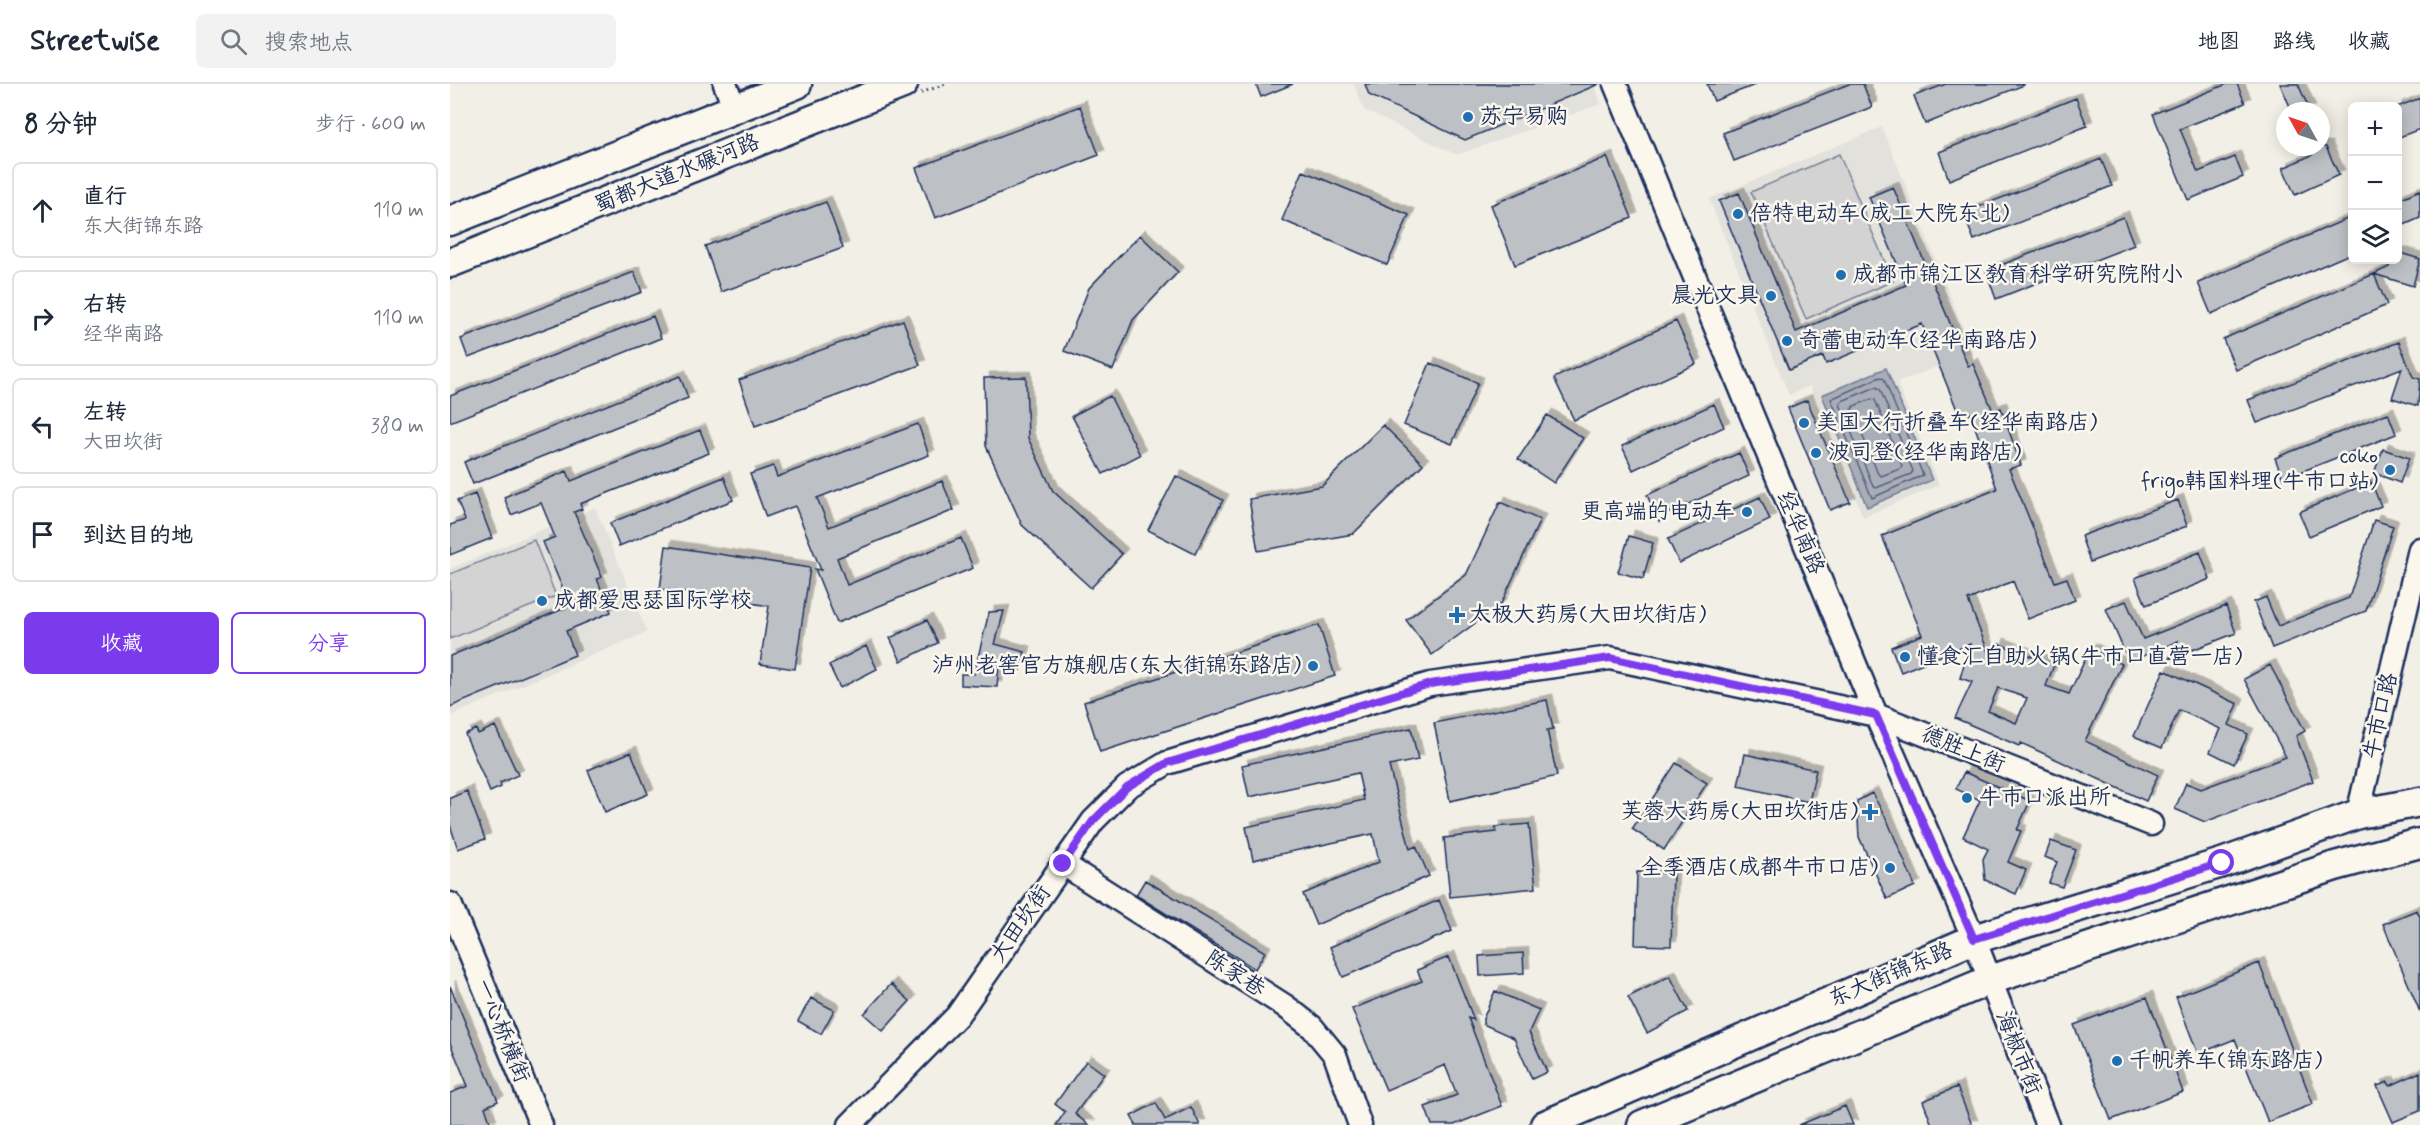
<!DOCTYPE html>
<html lang="zh">
<head>
<meta charset="utf-8">
<style>
  :root { --surface:#fff; --page:#f2f2f3; --text:#1f2937; --muted:#747a83; --line:#e0e1e3; --accent:#7c3aed }
  body { margin:0; font-family:Mynerve,"LXGW WenKai TC",sans-serif; background:var(--page); color:var(--text) }
  .controls { position:absolute; right:18px; top:18px; display:grid; overflow:hidden; border-radius:9px; box-shadow:0 3px 15px #0003 }
  .controls button { width:54px; height:54px; display:grid; place-items:center; padding:0; border:0; border-bottom:2px solid var(--line); background:var(--surface); color:var(--text); font:30px sans-serif }
  .compass { position:absolute; left:1826px; top:18px; width:54px; height:54px; border-radius:50%; background:var(--surface); box-shadow:0 3px 15px #0003; rotate:310deg }
  .stop { position:absolute; width:18px; height:18px; margin:-14px; border:4px solid #7c3aed; border-radius:50%; background:#fff }
  .stop.end { background:#7c3aed; border-color:#fff; box-shadow:0 2px 6px #0008 }
  .list { margin:0; padding:0; list-style:none }
  h2 { display:flex; justify-content:space-between; align-items:center; height:78px; margin:0; padding:0 24px; font-size:26px }
  h2 small { font-size:20px; font-weight:400; color:var(--muted) }
  .list li { display:grid; grid-template-columns:39px 1fr auto; gap:18px; align-items:center; box-sizing:border-box; height:96px; margin:0 12px 12px; padding:0 12px; border:2px solid var(--line); border-radius:9px }
  .list b { display:block; font-size:22px; white-space:nowrap }
  .list p { margin:0; font-size:20px; white-space:nowrap; color:var(--muted) }
  .list em { font-size:20px; font-style:normal; color:var(--muted) }
  .actions { display:flex; gap:12px; padding:18px 24px }
  .actions a { flex:1; padding:14px 0; border:2px solid var(--accent); border-radius:9px; text-align:center; font-size:21px; color:var(--accent) }
  .actions .main { background:var(--accent); color:#fff }
  .icon { flex:none; width:33px; height:33px; fill:none; stroke:currentColor; stroke-width:2; stroke-linecap:round; stroke-linejoin:round }
  .map { position:relative; flex:none; width:1970px; height:1041px; overflow:hidden }
  header { display:flex; align-items:center; gap:36px; box-sizing:border-box; height:84px; padding:0 30px; background:var(--surface); border-bottom:2px solid var(--line) }
  header strong { font-size:28px }
  nav { display:flex; gap:33px; margin-inline-start:auto; font-size:21px }
  .search { width:420px; height:54px; background:var(--page); display:flex; align-items:center; gap:15px; box-sizing:border-box; padding:0 21px; border-radius:9px; color:var(--muted); font-size:22px }
  main { display:flex }
  aside { flex:1; background:var(--surface) }
  .map>svg:first-child { display:block }
  .built { fill:#e2e1dc }
  .green { fill:#d2d3d2; stroke:#768198; stroke-width:1.5 }
  .water { fill:#a9adb7; stroke:#707b93; stroke-width:1.5 }
  .lines { fill:none; stroke-linecap:round; stroke-linejoin:round }
  .shore { stroke:#546182; stroke-width:1.5 }
  .building { fill:#bdc0c4; stroke:#1b2f5e; stroke-width:1.5; fill-rule:evenodd; filter:url(#shadow) }
  .minor-casing { stroke:#1b2f5e; stroke-width:27 }
  .major-casing { stroke:#1b2f5e; stroke-width:33 }
  .path { stroke:#1b2f5e; stroke-width:3; stroke-dasharray:1.5 4.5; stroke-linecap:butt }
  .minor { stroke:#fbf7ec; stroke-width:22 }
  .major { stroke:#fbf7ec; stroke-width:28 }
  .route { stroke:#7c3aed; stroke-width:8 }
  .poi-dot { fill:#1f6fb2; stroke:#fbf7ec; stroke-width:2 }
  .labels { text-anchor:middle; dominant-baseline:central; stroke-width:5; stroke-linejoin:round; paint-order:stroke }
  .poi-label { font-size:22px; fill:#1b2f5e; stroke:#fbf7ec; text-anchor:start }
  .street-label { font-size:22px; fill:#1b2f5e; stroke:#fbf7ec }
</style>
</head>
<body>
<header>
<strong>Streetwise</strong>
<div class="search"><svg class="icon" aria-label="search" viewBox="0 0 24 24"><circle cx="10" cy="10" r="6"/><path d="M15 15l6 6"/></svg>搜索地点</div>
<nav><a>地图</a><a>路线</a><a>收藏</a></nav>
</header>
<main>
<aside>
<h2>8 分钟<small>步行 · 600 m</small></h2>
<ul class="list">
<li><svg class="icon" aria-label="ahead" viewBox="0 0 24 24"><path d="M12 20V5M6 11l6-6 6 6"/></svg><div><b>直行</b><p>东大街锦东路</p></div><em>110 m</em></li>
<li><svg class="icon" aria-label="right" viewBox="0 0 24 24"><path d="M7 20v-9h11M14 6l5 5-5 5"/></svg><div><b>右转</b><p>经华南路</p></div><em>110 m</em></li>
<li><svg class="icon" aria-label="left" viewBox="0 0 24 24"><path d="M17 20v-9H6M10 6l-5 5 5 5"/></svg><div><b>左转</b><p>大田坎街</p></div><em>380 m</em></li>
<li><svg class="icon" aria-label="arrive" viewBox="0 0 24 24"><path d="M6 21V4h12l-3 4 3 4H6"/></svg><div><b>到达目的地</b></div></li>
</ul>
<div class="actions"><a class="main">收藏</a><a>分享</a></div>
</aside>
<div class="map">
<svg width="1970" height="1041" viewBox="0 0 1970 1041">
  <defs>
    <filter id="shadow"><feDropShadow dx="5.5" dy="-5.5" stdDeviation="0" flood-color="#0004"/></filter>
  </defs>
  <rect width="100%" height="100%" fill="#f2efe6"/>
  <filter id="ink" filterUnits="userSpaceOnUse"><feTurbulence type="fractalNoise" baseFrequency=".0167" numOctaves="2"/><feDisplacementMap in="SourceGraphic" scale="12" xChannelSelector="R" yChannelSelector="G"/><feConvolveMatrix kernelMatrix="1 2 1 2 8 2 1 2 1" color-interpolation-filters="sRGB"/></filter>
  <g filter="url(#ink)">
    <!-- built -->
    <path class="built" d="M904,0H1144L1151,20L1007,71L914,26Z
      M1432,43L1523,268L1447,299L1489,401L1413,433L1360,302L1339,311L1259,115Z
      M145,423L197,548L0,632V485Z"/>
    <!-- green -->
    <path class="green" d="M1389,70L1443,197L1356,235L1301,108Z
      M84,456L106,512L0,555V490Z"/>
    <!-- water -->
    <path class="water" d="M1436,284L1482,396L1417,423L1372,311Z"/>
    <g class="lines">
      <!-- shore -->
      <path class="shore" d="M1430,293L1434,295L1473,391L1422,414L1381,315Z
        M1426,303L1430,305L1463,387L1461,390L1426,404L1423,402L1390,320L1392,317Z
        M1422,315L1425,316L1452,382L1450,385L1431,392L1428,390L1402,325L1404,322Z"/>
    </g>
    <!-- building -->
    <path class="building" d="M806,0H843L811,13Z
      M915,0H1149L1015,56L919,11Z
      M1257,0H1305V1L1264,17Z
      M1399,0H1413L1422,23L1284,77L1273,49Z
      M1496,0H1574V1L1475,40L1464,12Z
      M1777,0H1787L1795,19L1730,45L1748,88L1785,73L1793,93L1738,116L1703,30Z
      M1830,0H1848L1860,27H1842Z
      M1626,14L1637,42L1499,96L1489,68Z
      M1970,14V45L1947,54V23Z
      M630,22L649,71L485,134L466,84Z
      M1858,63H1876L1889,91L1845,111L1833,84L1862,71Z
      M1157,73L1182,134L1065,181L1041,121Z
      M1651,75L1662,102L1524,156L1513,129Z
      M853,87L959,131L937,181L832,136Z
      M1443,103L1518,282L1523,280L1543,327L1551,324L1571,381L1559,385L1605,498L1617,494L1625,516L1578,535L1563,497L1518,516L1542,578L1549,560L1604,581L1596,602L1619,610L1640,565L1672,580L1635,657L1708,691L1696,717L1571,659L1569,662L1505,634L1522,598L1510,594L1520,560L1451,588L1441,563L1472,551L1432,452L1547,405L1520,329L1510,333L1472,240L1376,280L1373,272L1339,286L1269,117L1289,109L1346,248L1456,201L1419,113ZM1548,604L1577,614L1566,639L1538,627Z
      M1970,106V134L1947,144V116Z
      M376,118L393,164L271,208L255,162Z
      M1673,133L1684,161L1546,215L1536,187Z
      M1899,134L1902,143V169L1761,230L1748,199Z
      M690,151L728,188L683,236L663,286L614,267L639,204Z
      M1947,168L1970,175L1963,202L1924,190L1939,183L1941,176H1947Z
      M184,188L192,208L18,274L11,255Z
      M1924,190L1937,221L1786,286L1773,255Z
      M203,232L211,254L0,338V312Z
      M453,236L470,281L305,342L289,296Z
      M1226,237L1246,280L1124,336L1104,294Z
      M1949,258L1963,293L1970,295L1968,322L1942,314L1952,284L1807,339L1798,316Z
      M980,279L1028,299L1002,360L954,341Z
      M230,292L238,314L23,400L14,378Z
      M576,293L578,354L603,407L672,470L641,504L572,441L536,362L534,294Z
      M660,312L690,371L653,390L622,332Z
      M1357,316L1400,418L1380,426L1338,324Z
      M1264,320L1274,343L1183,386L1172,362Z
      M1938,329L1946,350L1833,395L1825,374Z
      M1097,331L1133,354L1104,399L1068,375Z
      M468,340L479,371L367,414L379,443L492,397L504,426L387,474L397,501L511,454L523,484L387,539L365,485L371,486L345,422L316,433L300,390L323,382L327,393Z
      M933,341L973,380L903,450L808,467L799,415L872,402Z
      M250,346L259,369L130,420L132,425L124,428L152,493L147,495L161,528L116,547L125,571L0,623V572L120,522L93,458L105,453L91,419L61,431L54,413L117,387L121,397Z
      M1933,365L1959,374L1950,399L1924,389Z
      M1289,369L1299,392L1210,433L1209,437L1197,411Z
      M726,392L773,416L745,470L698,446Z
      M274,393L283,416L169,462L160,439Z
      M1921,398L1931,422L1859,452L1849,428Z
      M25,410L42,454L0,471V441L15,436L7,417Z
      M1310,413L1320,436L1229,479L1218,455Z
      M1728,416L1737,442L1640,478L1631,452Z
      M1050,418L1090,436L1051,520L982,571L956,536L1016,491Z
      M1924,436L1943,442L1916,527L1822,564L1804,518L1816,513L1828,542L1899,514Z
      M1179,452L1203,459L1193,495L1168,488Z
      M216,462L360,484L345,585L310,580L319,522L210,505Z
      M1750,468L1760,495L1696,521L1685,494Z
      M1676,517L1693,555L1776,522L1786,549L1719,575L1728,557L1679,578L1656,525Z
      M554,527L545,560L575,568L570,586L549,580L547,603L511,601V590H524L539,528Z
      M477,536L488,559L451,577L440,554Z
      M869,541L885,592L650,668L634,618Z
      M416,562L427,585L390,604L379,581Z
      M1820,581L1855,647L1846,652L1863,697L1755,738L1725,725L1736,699L1751,705L1836,673L1794,595Z
      M1714,586L1788,620L1779,641L1798,650L1784,680L1760,668L1771,645L1729,626L1712,664L1684,652Z
      M1097,616L1103,645L1097,646L1107,692L1000,717L984,639Z
      M45,642L68,691L50,699L51,703L40,708L15,650L26,645L28,650Z
      M961,644L968,676L939,682L960,765L966,762L979,792L866,841L853,810L929,778L923,750L803,776L796,743L914,716L908,689L799,713L792,681Z
      M181,668L198,710L155,728L138,686Z
      M1295,670L1366,686L1359,718L1288,702Z
      M1226,679L1257,699L1214,766L1182,745Z
      M1514,688L1580,717L1567,746L1571,747L1558,778L1576,786L1566,810L1535,796L1533,775L1538,765L1513,753L1530,716L1506,705Z
      M17,707L35,755L8,765L0,741V714Z
      M1422,709L1438,738L1465,802L1437,815L1409,753L1407,717Z
      M1079,740L1086,804L1000,813L994,754L1046,748L1045,743Z
      M1601,757L1626,766L1612,803L1599,799L1607,778L1595,773Z
      M1187,788L1223,789L1221,862L1185,861Z
      M695,796L815,868L805,885L686,811Z
      M989,816L1002,847L893,893L880,863Z
      M1967,826L1970,833V928L1933,840Z
      M1073,869L1074,889L1030,892L1029,872Z
      M999,873L1024,936L1018,934L1052,1022L1004,1041H982L975,1023L1007,1011L995,981L936,1006L902,925L972,897L967,886Z
      M1809,879L1863,1020L1818,1038L1785,955L1748,970L1726,913Z
      M1220,892L1238,927L1197,949L1178,913Z
      M441,900L460,917L433,947L414,930Z
      M0,902L48,1017L35,1023L41,1041H0V1009L18,1002L0,959Z
      M1045,907L1089,926L1079,948L1097,988L1082,995L1064,954L1033,940V935Z
      M1697,913L1733,1008L1661,1036L1624,941Z
      M361,914L384,926L371,950L348,937Z
      M636,977L654,990L625,1030L639,1041H606L615,1028L605,1020Z
      M1970,988V1027L1943,1038L1927,1002L1938,998L1940,1002Z
      M1507,1003L1522,1041H1482L1473,1017Z
      M706,1019L715,1036L741,1023L750,1041H686L681,1032Z
      M1395,1022L1403,1041H1349Z"/>
    <g class="lines">
      <defs>
        <path id="minor" d="M275,0L285,25
          M1165,0L1426,631L1524,855L1597,1041
          M1908,730L1970,465
          M613,780L835,922L862,943L885,971L910,1041
          M0,820L91,1041
          M400,1041L507,932L643,737L677,703L717,679L980,600L1160,574L1426,631L1701,740"/>
        <path id="major" d="M0,137L347,0
          M0,179L453,0
          M1095,1041L1524,855L1772,779L1908,730L1970,718
          M1192,1041L1540,896L1885,782L1970,759"/>
      </defs>
      <!-- minor casing -->
      <use href="#minor" class="minor-casing"/>
      <!-- major casing -->
      <use href="#major" class="major-casing"/>
      <!-- path -->
      <path class="path" d="M471,9L495,0"/>
      <!-- minor -->
      <use href="#minor" class="minor"/>
      <!-- major -->
      <use href="#major" class="major"/>
    </g>
  </g>
  <g class="lines" filter="url(#ink)">
    <!-- route -->
    <path class="route" d="M613,780L643,737L677,703L717,679L980,600L1160,574L1426,631L1524,855L1772,779"/>
  </g>
  <!-- markers -->
  <g class="poi-dot">
    <circle cx="1018" cy="33" r="6"/>
    <circle cx="1288" cy="130" r="6"/>
    <circle cx="1391" cy="191" r="6"/>
    <circle cx="1321" cy="212" r="6"/>
    <circle cx="1337" cy="257" r="6"/>
    <circle cx="1354" cy="339" r="6"/>
    <circle cx="1366" cy="369" r="6"/>
    <circle cx="1940" cy="386" r="6"/>
    <circle cx="1297" cy="428" r="6"/>
    <circle cx="92" cy="517" r="6"/>
    <path d="M1004 522h6v6h6v6h-6v6h-6v-6h-6v-6h6z"/>
    <circle cx="1455" cy="573" r="6"/>
    <circle cx="863" cy="582" r="6"/>
    <circle cx="1517" cy="714" r="6"/>
    <path d="M1417 719h6v6h6v6h-6v6h-6v-6h-6v-6h6z"/>
    <circle cx="1440" cy="784" r="6"/>
    <circle cx="1667" cy="977" r="6"/>
  </g>
  <g class="labels">
    <!-- poi labels -->
    <g class="poi-label">
      <text x="1030" y="33">苏宁易购</text>
      <text x="1300" y="130">倍特电动车(成工大院东北)</text>
      <text x="1403" y="191">成都市锦江区教育科学研究院附小</text>
      <text x="1309" y="212" text-anchor="end">晨光文具</text>
      <text x="1349" y="257">奇蕾电动车(经华南路店)</text>
      <text x="1366" y="339">美国大行折叠车(经华南路店)</text>
      <text x="1378" y="369">波司登(经华南路店)</text>
      <text x="1928" y="373" text-anchor="end">coko<tspan x="1928" dy="25">frigo韩国料理(牛市口站)</tspan></text>
      <text x="1285" y="428" text-anchor="end">更高端的电动车</text>
      <text x="104" y="517">成都爱思瑟国际学校</text>
      <text x="1019" y="531">太极大药房(大田坎街店)</text>
      <text x="1467" y="573">懂食汇自助火锅(牛市口直营一店)</text>
      <text x="851" y="582" text-anchor="end">泸州老窖官方旗舰店(东大街锦东路店)</text>
      <text x="1529" y="714">牛市口派出所</text>
      <text x="1408" y="728" text-anchor="end">芙蓉大药房(大田坎街店)</text>
      <text x="1428" y="784" text-anchor="end">全季酒店(成都牛市口店)</text>
      <text x="1679" y="977">千帆养车(锦东路店)</text>
    </g>
    <!-- street labels -->
    <g class="street-label">
      <text transform="translate(227 90) rotate(-22)">蜀都大道水碾河路</text>
      <text transform="translate(1350 449) rotate(67)">经华南路</text>
      <text transform="translate(1931 632) rotate(-77)">牛市口路</text>
      <text transform="translate(1513 666) rotate(22)">德胜上街</text>
      <text transform="translate(571 840) rotate(-55)">大田坎街</text>
      <text transform="translate(785 890) rotate(33)">陈家巷</text>
      <text transform="translate(1441 891) rotate(-23)">东大街锦东路</text>
      <text transform="translate(52 947) rotate(68)">一心桥横街</text>
      <text transform="translate(1568 969) rotate(68)">海椒市街</text>
    </g>
  </g>
</svg>
<div class="controls">
<button>+</button>
<button>−</button>
<button><svg class="icon" aria-label="layers" viewBox="0 0 24 24"><path d="M12 4l9 5-9 5-9-5zM3 14l9 5 9-5"/></svg></button>
</div>
<svg class="compass" viewBox="-18 -18 36 36"><path d="M0-13l5 13h-10z" fill="#e53935"/><path d="M0 13l5-13h-10z" fill="#747a83"/></svg>
<div class="stop" style="left:1772px;top:779px"></div>
<div class="stop end" style="left:613px;top:780px"></div>
</div>
</main>
</body>
</html>
